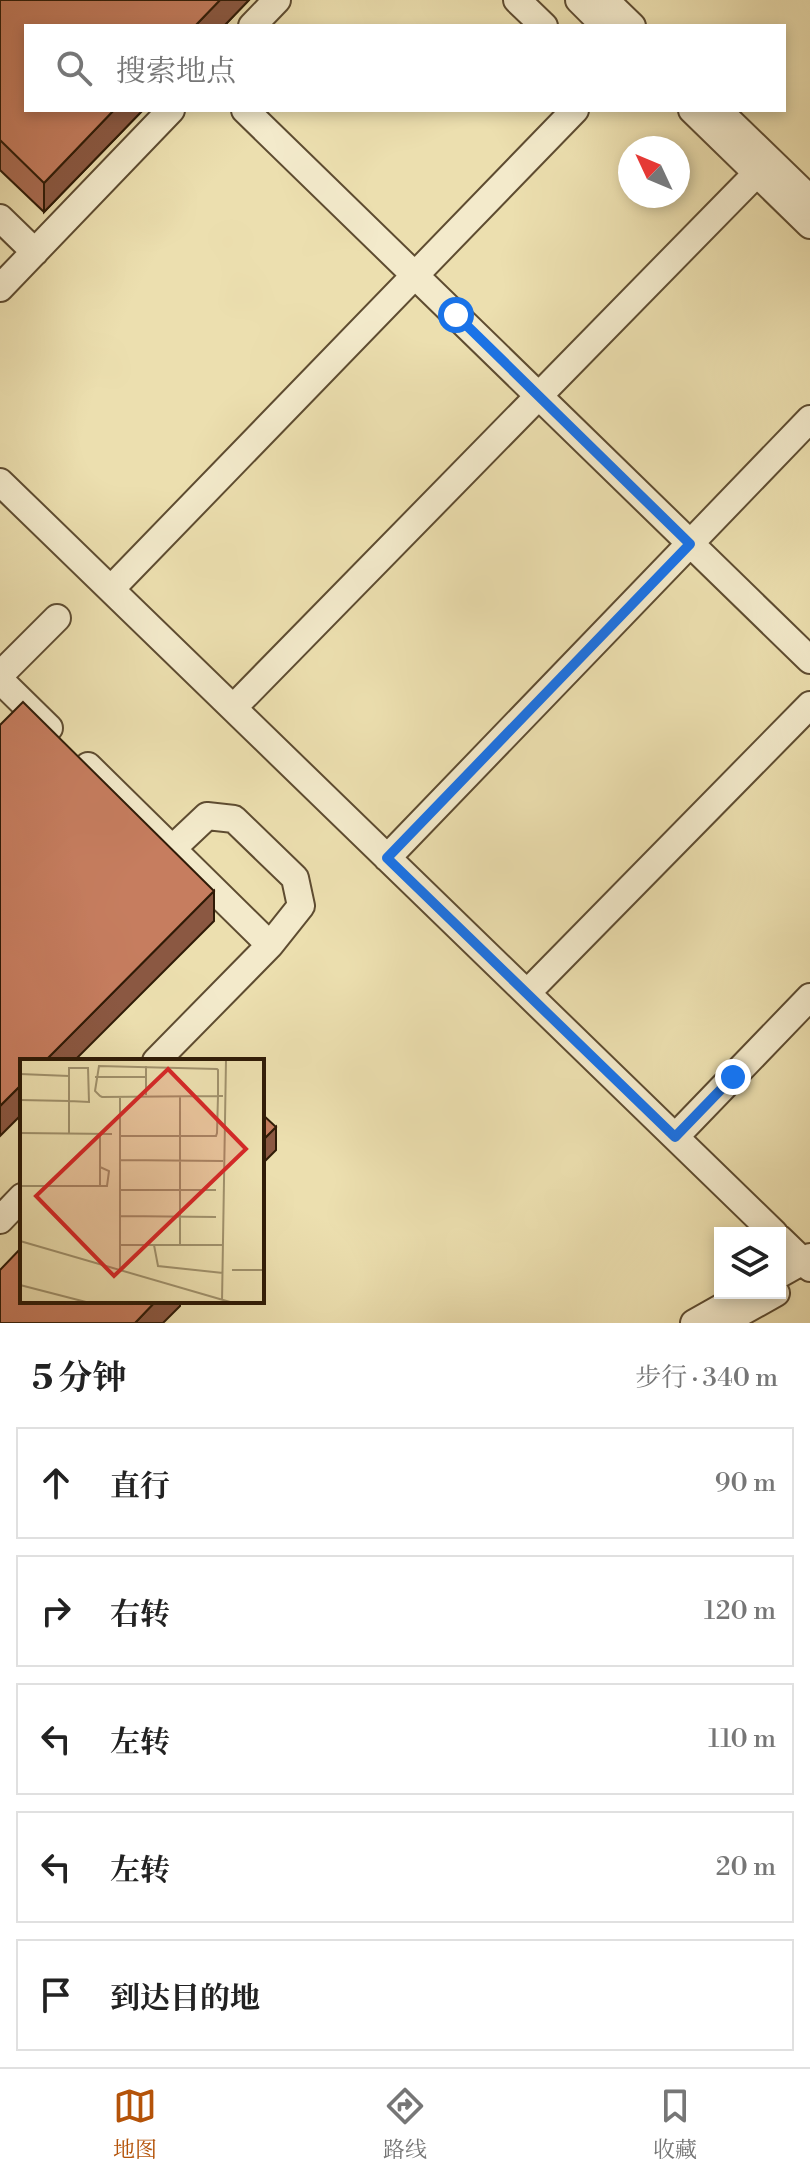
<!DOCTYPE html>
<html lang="zh">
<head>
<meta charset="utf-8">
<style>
  :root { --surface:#fff; --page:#f2f2f2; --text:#222; --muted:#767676; --line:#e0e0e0; --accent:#b45309 }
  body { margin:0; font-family:"Libre Bodoni","Noto Serif SC",serif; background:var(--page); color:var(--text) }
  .controls { position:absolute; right:24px; bottom:24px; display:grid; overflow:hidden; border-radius:0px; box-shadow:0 4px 12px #0003 }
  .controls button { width:72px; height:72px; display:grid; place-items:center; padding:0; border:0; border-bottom:2px solid var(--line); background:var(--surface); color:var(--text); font:40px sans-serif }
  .compass { position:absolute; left:618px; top:136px; width:72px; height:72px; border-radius:50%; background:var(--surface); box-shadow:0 4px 12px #0003; rotate:314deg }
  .stop { position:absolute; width:24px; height:24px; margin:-18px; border:6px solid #1a73e8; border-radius:50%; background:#fff }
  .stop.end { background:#1a73e8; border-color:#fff; box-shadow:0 2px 8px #0008 }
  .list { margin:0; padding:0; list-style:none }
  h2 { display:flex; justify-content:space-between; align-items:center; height:104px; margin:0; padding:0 32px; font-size:34px }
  h2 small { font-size:26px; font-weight:400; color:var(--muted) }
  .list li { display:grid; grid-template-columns:52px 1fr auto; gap:24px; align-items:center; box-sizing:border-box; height:112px; margin:0 16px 16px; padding:0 16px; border:2px solid var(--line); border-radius:0px }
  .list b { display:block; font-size:30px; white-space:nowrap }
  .list em { font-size:26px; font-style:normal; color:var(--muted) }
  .icon { flex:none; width:44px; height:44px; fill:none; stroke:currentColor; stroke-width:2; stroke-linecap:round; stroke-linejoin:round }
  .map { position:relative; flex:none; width:810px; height:1323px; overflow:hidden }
  .search { position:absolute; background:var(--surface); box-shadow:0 4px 12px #0003; left:24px; right:24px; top:24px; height:88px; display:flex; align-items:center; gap:20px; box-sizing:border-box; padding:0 28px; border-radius:0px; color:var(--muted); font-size:30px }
  .sheet { height:744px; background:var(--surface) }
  nav { display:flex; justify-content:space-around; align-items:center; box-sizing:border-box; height:112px; border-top:2px solid var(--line); background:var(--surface); font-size:22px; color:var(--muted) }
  nav a { display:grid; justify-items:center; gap:4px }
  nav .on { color:var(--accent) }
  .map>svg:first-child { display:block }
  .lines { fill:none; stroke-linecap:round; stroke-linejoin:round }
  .minor-casing { stroke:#5e4c31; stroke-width:30 }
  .minor { stroke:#f3eacb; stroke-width:26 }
  .wall { fill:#aa6c52; stroke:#2f1b07; stroke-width:2 }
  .shaded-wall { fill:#8b5842; stroke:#2f1b07; stroke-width:2 }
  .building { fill:#c67d5f; stroke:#2f1b07; stroke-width:2 }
  .route { stroke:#1a73e8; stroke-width:10 }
  .inset-road { fill:none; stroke:#a0916c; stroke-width:2 }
  .view { fill:#d62828; fill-opacity:0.15; stroke:#d62828; stroke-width:4 }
  .inset-edge { fill:none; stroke:#2f1b07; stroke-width:4 }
</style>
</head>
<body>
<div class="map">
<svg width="810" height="1323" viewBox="0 0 810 1323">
  <rect width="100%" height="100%" fill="#ecdfaf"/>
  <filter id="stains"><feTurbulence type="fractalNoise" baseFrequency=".0025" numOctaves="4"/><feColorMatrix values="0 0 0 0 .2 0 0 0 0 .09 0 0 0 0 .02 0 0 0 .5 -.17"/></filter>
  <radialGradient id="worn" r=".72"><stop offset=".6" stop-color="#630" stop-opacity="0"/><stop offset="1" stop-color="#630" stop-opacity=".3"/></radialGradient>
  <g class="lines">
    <defs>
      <path id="minor" d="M517,0L544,26
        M579,0L605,26
        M605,0L632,26
        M252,26L277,0
        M245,110L810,660
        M692,110L810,225
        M718,110L810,199
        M0,218L35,252
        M0,288L171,110
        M0,482L774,1233
        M111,589L575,110
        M0,675L57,618
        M0,680L49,728
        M233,708L757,173
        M88,766L270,945
        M387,858L810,419
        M527,993L810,705
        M156,1061L270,945L301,906L295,878L234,819L207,816L172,849
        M675,1137L810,997
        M0,1220L22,1197
        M780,1239L810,1268
        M780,1274L810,1257
        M694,1323L733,1301
        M722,1323L776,1293"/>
    </defs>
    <!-- minor casing -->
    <use href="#minor" class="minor-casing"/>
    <!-- minor -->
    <use href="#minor" class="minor"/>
  </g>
  <!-- wall -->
  <path class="wall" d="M0,0H249L224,26H26V110H143L44,212L0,170Z"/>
  <!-- shaded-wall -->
  <path class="shaded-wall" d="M220,0H249L224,26H195Z
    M114,110H143L44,212V183Z
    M214,891V921L74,1061H45Z
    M22,1084V1114L0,1136V1106Z
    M276,1127V1150L262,1164V1141Z
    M156,1301H180V1306L163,1323H135Z"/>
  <!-- building -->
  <path class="building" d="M0,0H220L195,26H26V110H114L44,183L0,140Z
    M23,702L214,891L45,1061H22V1084L0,1106V725Z
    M262,1114L276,1127L262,1141Z
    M22,1247V1301H156L135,1323H0V1270Z"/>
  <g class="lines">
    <!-- route -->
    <path class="route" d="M456,315L690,544L387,858L675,1137L733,1077"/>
  </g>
  <!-- overview -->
  <g transform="translate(20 1059)">
    <rect width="244" height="244" fill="#ecdfaf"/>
    <path class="inset-road" d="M0,15L49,17M75,18H126M126,36V7M0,41L49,42L69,43L68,9H49V74M0,74L92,75M100,77H196L197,74L198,37V11L197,10L79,7L75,32L80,37L82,38L198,37H203M100,101L203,102M0,127H87L89,112L80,108M80,127V75M100,131H196M100,157L196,158M0,182L210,243M100,186H203M134,186L138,207L203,214M160,186V37M100,211V38M212,211H244M0,226L66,243M202,243L206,1"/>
    <path class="view" d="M148,10L226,90L94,217L16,137Z"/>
    <rect width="244" height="244" class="inset-edge"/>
  </g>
  <rect width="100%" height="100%" filter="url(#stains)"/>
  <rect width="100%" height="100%" fill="url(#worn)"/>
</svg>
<div class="controls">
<button><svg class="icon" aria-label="layers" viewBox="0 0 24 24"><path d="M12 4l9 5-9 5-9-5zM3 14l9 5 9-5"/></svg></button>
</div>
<svg class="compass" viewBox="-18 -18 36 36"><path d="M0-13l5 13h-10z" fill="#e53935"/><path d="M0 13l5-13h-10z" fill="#767676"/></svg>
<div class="stop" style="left:456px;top:315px"></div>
<div class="stop end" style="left:733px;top:1077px"></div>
<div class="search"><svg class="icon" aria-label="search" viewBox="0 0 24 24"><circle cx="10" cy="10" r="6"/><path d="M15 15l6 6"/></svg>搜索地点</div>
</div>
<section class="sheet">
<h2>5 分钟<small>步行 · 340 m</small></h2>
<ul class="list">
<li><svg class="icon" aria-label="ahead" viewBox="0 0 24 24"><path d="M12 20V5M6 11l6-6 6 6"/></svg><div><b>直行</b></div><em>90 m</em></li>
<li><svg class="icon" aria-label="right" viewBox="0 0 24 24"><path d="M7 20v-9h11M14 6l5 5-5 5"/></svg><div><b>右转</b></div><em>120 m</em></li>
<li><svg class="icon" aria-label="left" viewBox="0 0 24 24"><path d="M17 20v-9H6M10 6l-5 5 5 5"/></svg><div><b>左转</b></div><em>110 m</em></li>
<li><svg class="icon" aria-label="left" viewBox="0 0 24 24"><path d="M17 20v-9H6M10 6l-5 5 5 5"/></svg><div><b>左转</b></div><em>20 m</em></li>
<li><svg class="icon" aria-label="arrive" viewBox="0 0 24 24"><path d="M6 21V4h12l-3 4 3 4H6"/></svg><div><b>到达目的地</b></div></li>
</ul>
</section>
<nav>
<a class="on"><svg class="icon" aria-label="map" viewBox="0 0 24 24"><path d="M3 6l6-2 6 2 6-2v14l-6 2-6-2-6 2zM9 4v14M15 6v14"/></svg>地图</a>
<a><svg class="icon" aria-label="directions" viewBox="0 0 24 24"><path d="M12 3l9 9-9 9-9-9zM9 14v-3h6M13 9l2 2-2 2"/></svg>路线</a>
<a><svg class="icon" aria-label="saved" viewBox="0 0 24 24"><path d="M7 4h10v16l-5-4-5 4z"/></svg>收藏</a>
</nav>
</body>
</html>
